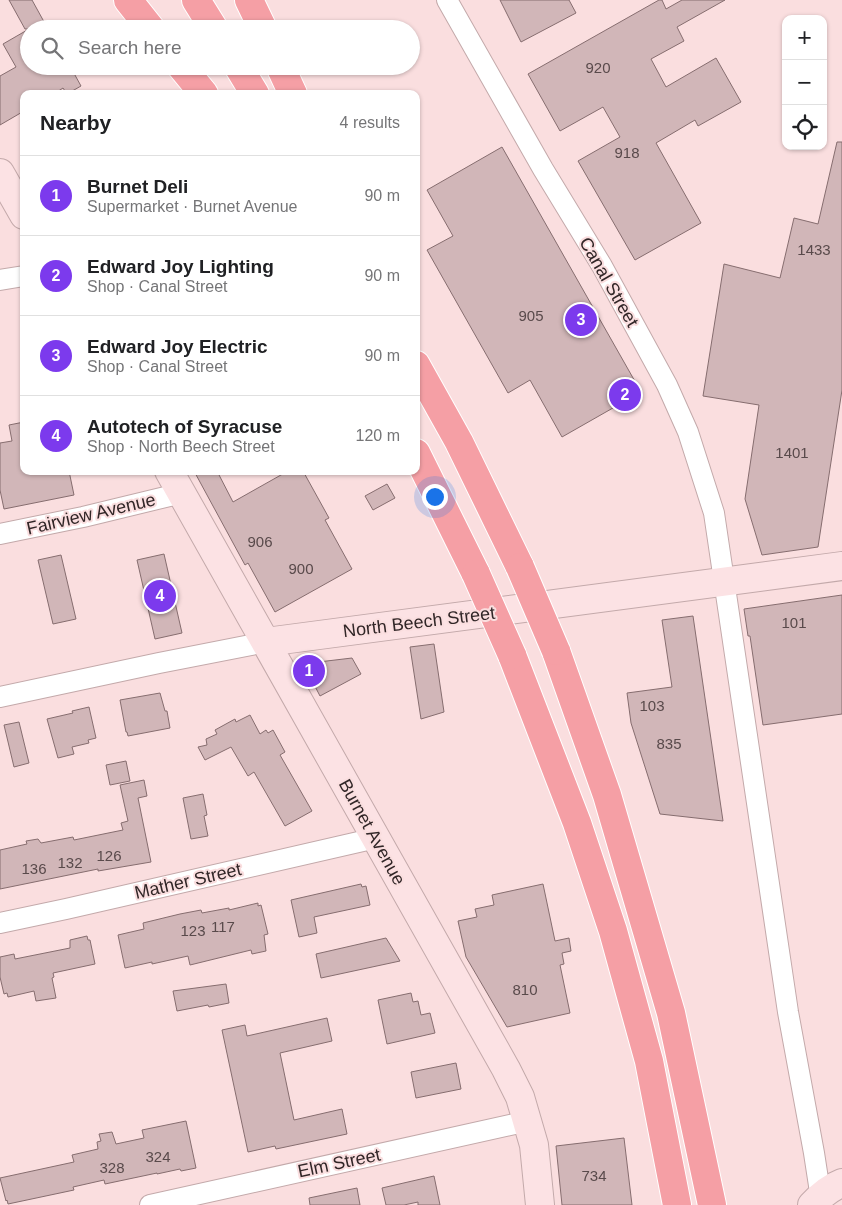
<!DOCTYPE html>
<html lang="en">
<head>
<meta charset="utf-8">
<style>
  :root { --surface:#fff; --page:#f6f6f6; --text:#202124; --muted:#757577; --line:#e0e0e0; --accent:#7c3aed }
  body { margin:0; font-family:Arial,sans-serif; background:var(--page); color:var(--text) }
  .controls { position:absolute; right:15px; top:15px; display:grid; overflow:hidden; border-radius:10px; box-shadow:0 1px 4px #0004 }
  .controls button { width:45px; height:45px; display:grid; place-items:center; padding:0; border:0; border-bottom:1px solid var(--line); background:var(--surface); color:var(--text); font:25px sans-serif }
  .you { position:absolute; left:434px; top:496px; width:18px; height:18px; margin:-12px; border:4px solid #fff; border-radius:50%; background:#1a73e8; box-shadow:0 0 0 8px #1a73e833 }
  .badge { display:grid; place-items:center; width:32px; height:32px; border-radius:50%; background:var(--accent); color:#fff; font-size:16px; font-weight:700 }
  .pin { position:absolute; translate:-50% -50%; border:2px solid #fff; box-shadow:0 1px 5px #0006 }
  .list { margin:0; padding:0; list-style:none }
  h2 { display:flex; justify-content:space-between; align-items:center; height:65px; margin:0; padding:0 20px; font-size:21px }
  h2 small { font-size:16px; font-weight:400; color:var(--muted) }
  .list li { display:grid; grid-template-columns:32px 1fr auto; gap:15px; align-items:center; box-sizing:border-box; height:80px; padding:0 20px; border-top:1px solid var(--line) }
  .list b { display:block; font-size:19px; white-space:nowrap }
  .list p { margin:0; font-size:16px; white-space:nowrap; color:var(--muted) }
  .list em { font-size:16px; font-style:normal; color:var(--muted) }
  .icon { flex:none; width:28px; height:28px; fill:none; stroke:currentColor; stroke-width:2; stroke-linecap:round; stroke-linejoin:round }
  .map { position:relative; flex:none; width:842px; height:1205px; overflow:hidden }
  .search { position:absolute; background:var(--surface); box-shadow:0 1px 4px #0004; left:20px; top:20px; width:400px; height:55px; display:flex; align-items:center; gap:12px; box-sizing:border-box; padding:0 18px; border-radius:28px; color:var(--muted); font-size:19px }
  .panel { position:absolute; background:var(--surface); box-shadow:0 1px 4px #0004; left:20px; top:90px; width:400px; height:385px; border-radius:10px }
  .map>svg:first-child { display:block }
  .building { fill:#d1b6b8; stroke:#866d6f }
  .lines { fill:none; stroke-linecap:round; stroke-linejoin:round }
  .street-casing { stroke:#c3a9aa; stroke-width:22 }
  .secondary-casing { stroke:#c3a9aa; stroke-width:30 }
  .highway-casing { stroke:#fff; stroke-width:30 }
  .street { stroke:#fff; stroke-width:20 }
  .secondary { stroke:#fce2e4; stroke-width:28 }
  .highway { stroke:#f59fa5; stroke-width:28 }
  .highway-bridge-casing { stroke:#fff; stroke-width:30; stroke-linecap:butt }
  .highway-bridge { stroke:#f59fa5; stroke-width:28 }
  .labels { text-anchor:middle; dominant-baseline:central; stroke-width:4; stroke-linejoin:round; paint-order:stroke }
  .number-label { font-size:15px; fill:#594a4b }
  .street-label { font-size:18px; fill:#312627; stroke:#fadedf }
</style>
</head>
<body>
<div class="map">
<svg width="842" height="1205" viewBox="0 0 842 1205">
  <rect width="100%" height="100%" fill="#fadedf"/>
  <!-- building -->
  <path class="building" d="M9,0H32L48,29H25Z
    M500,0H569L576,13L521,42Z
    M659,0H662L666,9L682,0H725L677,27L684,41L651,59L666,87L716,58L741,102L698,126L695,120L656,143L701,223L635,260L578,161L620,137L603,107L560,131L528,74Z
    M29,29V66H70L81,86L67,94L63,88L54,94H24V111L0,125V76L16,67L3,44Z
    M837,142H842V390L818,547L762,555L745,499L759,405L703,396L724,264L780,278L794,218L818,224Z
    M502,147L641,392L562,437L530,380L508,393L427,250L453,236L427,190Z
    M24,422V471H69L74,495L4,509L0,490V443L12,441L9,425Z
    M194,471H217L233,502L288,471H303L329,518L325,520L352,569L275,612L248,563L245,565Z
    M387,484L395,498L373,510L365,496Z
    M164,554L182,633L155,639L137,560Z
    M61,555L76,619L53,624L38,560Z
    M842,595V714L763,725L750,636H748L744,609Z
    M693,616L707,712L723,821L660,814L631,723L627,693L672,687L662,620Z
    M434,644L444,712L421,719L410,647Z
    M352,658L361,674L320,696L306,669L310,663Z
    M160,693L165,711H167L170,728L128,736L127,732H126L120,700Z
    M89,707L96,738L88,740L89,743L72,747L74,754L58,758L47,719L73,713L72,711Z
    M250,715L260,734L266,730L268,733L273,730L285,752L280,755L312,811L285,826L254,772L248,776L231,747L205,760L198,747L207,745L206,739L217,734L215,730L235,719L236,722Z
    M19,722L29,763L14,767L4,725Z
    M126,761L130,781L110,785L106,765Z
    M144,780L147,796L138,798L151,862L98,871V869L0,889V850L27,844L26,841L38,839L41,843L73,837L74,840L123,830L121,823L128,821L120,785Z
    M203,794L207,815L204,816L208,836L191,839L183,798Z
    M361,884L362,887L366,886L370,905L314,917L317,933L299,937L291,900Z
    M543,884L555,941L569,938L571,951L562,953L564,964L560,965L570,1013L507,1027L466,957L458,921L477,917L475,909L494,905L492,895Z
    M258,903V906L261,905L268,934L264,935L266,951L252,954L251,950L190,965L188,956L152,964V962L125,968L118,935L144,929L143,923L180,914L201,910L202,913L229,908V910Z
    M87,936L88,940H90L95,964L53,973L54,977L52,978L56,998L36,1001L34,991L8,997L7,993L4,994L0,977V957L14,954L15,959L70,948V940Z
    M386,938L400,961L321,978L316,954Z
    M226,984L229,1003L209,1007L208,1005L177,1011L173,991Z
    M411,993L413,1002L418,1001L421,1015L430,1013L435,1033L387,1044L378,1000Z
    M327,1018L332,1041L280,1053L294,1120L342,1109L347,1134L276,1149L275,1146L248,1152L222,1030L245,1025L247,1036Z
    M456,1063L461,1089L416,1098L411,1072Z
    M186,1121L196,1168L181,1171L180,1169L157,1174V1173L105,1184L104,1180L73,1187L74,1190L8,1204L7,1200L6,1201L0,1178L74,1162L72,1155L98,1149L97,1142L101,1141L99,1134L112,1132L116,1144L144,1138L142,1130Z
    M624,1138L632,1205H562L556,1146Z
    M434,1176L440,1205H418V1202L404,1205H386L382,1188Z
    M357,1188L360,1205H310L309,1198Z"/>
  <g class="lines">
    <defs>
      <path id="street" d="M447,0L543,169L602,266L667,385L688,432L714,513L788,1012L814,1153L822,1205
        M0,280L24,276
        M0,534L83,517L182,493
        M0,697L159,663L266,642
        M0,923L66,909L376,838
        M150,1205L528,1121"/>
      <path id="secondary" d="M0,173L24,215
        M169,471L506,1069L520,1097L534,1145L540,1205
        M266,642L842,566
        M812,1205C821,1195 829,1188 842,1183"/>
      <path id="highway" d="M128,0L151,29
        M196,0L214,29
        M249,0L263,29
        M181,66L204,94
        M238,66L255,94
        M280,66L293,94
        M416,365L459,442L520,567
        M416,453L476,574
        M556,651L607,795L671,1013L712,1205
        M512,655L577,823L613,931L649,1061L677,1205"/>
    </defs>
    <!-- street casing -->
    <use href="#street" class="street-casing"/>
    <!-- secondary casing -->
    <use href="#secondary" class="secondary-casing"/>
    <!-- highway casing -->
    <use href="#highway" class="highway-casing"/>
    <!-- street -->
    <use href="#street" class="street"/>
    <!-- secondary -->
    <use href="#secondary" class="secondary"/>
    <!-- highway -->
    <use href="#highway" class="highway"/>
    <defs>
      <path id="highway-bridge" d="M520,567L556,651
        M476,574L512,655"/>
    </defs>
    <!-- highway-bridge casing -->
    <use href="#highway-bridge" class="highway-bridge-casing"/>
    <!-- highway-bridge -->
    <use href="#highway-bridge" class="highway-bridge"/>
  </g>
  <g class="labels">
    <!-- number labels -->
    <g class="number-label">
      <text x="598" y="67">920</text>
      <text x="627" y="152">918</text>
      <text x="814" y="249">1433</text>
      <text x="531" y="315">905</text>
      <text x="792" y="452">1401</text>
      <text x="260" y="541">906</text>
      <text x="301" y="568">900</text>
      <text x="794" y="622">101</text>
      <text x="652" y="705">103</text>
      <text x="669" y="743">835</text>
      <text x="109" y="855">126</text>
      <text x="70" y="862">132</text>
      <text x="34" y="868">136</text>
      <text x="223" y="926">117</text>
      <text x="193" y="930">123</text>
      <text x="525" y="989">810</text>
      <text x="158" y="1156">324</text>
      <text x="112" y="1167">328</text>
      <text x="594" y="1175">734</text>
    </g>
    <!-- street labels -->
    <g class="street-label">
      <text transform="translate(609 282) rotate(60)">Canal Street</text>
      <text transform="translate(91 514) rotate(-13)">Fairview Avenue</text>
      <text transform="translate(419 622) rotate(-7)">North Beech Street</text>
      <text transform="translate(372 832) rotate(61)">Burnet Avenue</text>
      <text transform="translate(188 881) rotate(-13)">Mather Street</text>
      <text transform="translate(339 1163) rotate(-12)">Elm Street</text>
    </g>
  </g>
</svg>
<div class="controls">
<button>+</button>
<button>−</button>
<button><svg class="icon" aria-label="locate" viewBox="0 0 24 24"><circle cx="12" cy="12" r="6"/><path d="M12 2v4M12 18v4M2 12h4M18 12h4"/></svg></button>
</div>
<div class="you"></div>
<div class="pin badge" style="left:309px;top:671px">1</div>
<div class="pin badge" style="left:625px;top:395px">2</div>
<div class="pin badge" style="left:581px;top:320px">3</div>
<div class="pin badge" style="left:160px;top:596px">4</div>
<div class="search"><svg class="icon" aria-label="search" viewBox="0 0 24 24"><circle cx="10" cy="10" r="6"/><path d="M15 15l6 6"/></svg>Search here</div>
<section class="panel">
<h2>Nearby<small>4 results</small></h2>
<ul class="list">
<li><span class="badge">1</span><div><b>Burnet Deli</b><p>Supermarket · Burnet Avenue</p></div><em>90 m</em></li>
<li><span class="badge">2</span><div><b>Edward Joy Lighting</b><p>Shop · Canal Street</p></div><em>90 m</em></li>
<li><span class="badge">3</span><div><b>Edward Joy Electric</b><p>Shop · Canal Street</p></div><em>90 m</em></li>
<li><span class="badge">4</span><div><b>Autotech of Syracuse</b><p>Shop · North Beech Street</p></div><em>120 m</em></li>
</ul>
</section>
</div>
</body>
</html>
